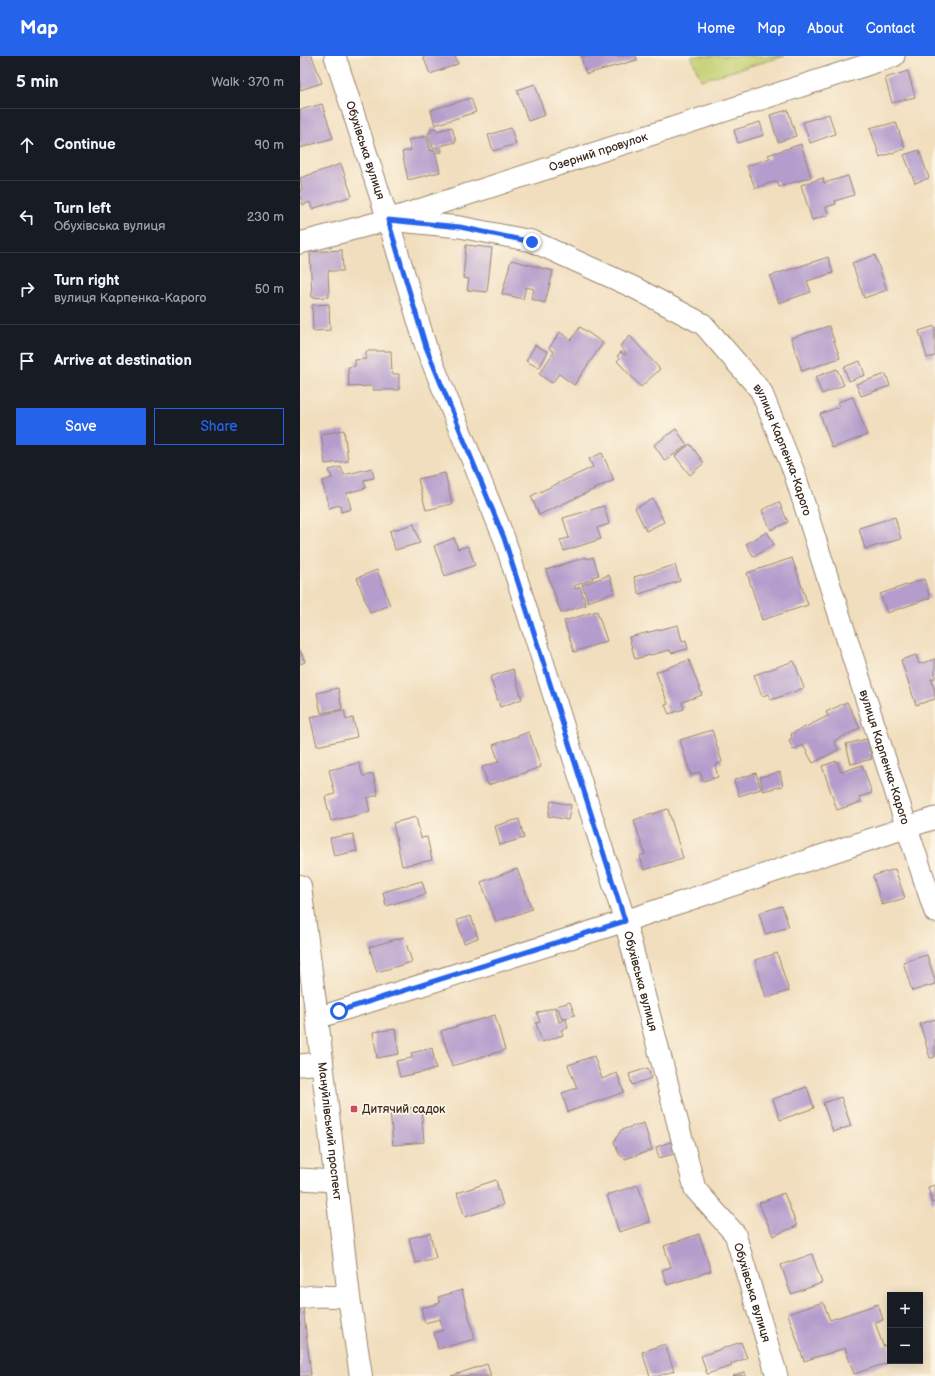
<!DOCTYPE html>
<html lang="en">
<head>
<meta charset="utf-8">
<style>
  :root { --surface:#171b24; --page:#242831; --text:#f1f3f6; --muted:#9ea1a6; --line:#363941; --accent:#2563eb }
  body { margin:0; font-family:"Balsamiq Sans",sans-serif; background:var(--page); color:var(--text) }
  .controls { position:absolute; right:12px; bottom:12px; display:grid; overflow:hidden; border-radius:0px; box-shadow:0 2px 10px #0003 }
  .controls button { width:36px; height:36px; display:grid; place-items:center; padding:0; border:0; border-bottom:1px solid var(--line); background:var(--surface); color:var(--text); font:20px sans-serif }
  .stop { position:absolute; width:12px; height:12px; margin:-9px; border:3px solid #2563eb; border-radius:50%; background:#fff }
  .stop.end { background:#2563eb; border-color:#fff; box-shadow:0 1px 4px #0008 }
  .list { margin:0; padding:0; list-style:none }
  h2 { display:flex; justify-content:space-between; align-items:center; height:52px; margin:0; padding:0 16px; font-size:17px }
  h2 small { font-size:13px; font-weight:400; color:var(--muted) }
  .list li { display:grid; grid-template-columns:26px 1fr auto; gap:12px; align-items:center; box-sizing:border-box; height:72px; padding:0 16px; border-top:1px solid var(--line) }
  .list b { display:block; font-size:15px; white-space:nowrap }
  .list p { margin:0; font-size:13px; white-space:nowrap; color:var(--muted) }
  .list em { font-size:13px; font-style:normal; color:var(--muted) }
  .actions { display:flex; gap:8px; padding:12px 16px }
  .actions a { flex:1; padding:9px 0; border:1px solid var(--accent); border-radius:0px; text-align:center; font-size:14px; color:var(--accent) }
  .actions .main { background:var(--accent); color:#fff }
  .icon { flex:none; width:22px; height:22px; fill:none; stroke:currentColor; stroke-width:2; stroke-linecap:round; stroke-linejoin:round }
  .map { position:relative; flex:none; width:635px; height:1320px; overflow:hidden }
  header { display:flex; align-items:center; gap:24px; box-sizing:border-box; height:56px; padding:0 20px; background:var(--accent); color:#fff }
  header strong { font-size:19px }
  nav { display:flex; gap:22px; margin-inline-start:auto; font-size:14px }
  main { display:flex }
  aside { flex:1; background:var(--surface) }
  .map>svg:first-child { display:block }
  .green { fill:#c3d072; stroke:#7f7d48 }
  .building { fill:#b49ccc }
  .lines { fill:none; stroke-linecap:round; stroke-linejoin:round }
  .minor-casing { stroke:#96846e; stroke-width:23 }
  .major-casing { stroke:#96846e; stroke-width:24 }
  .minor { stroke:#fff; stroke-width:21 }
  .major { stroke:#fff; stroke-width:22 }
  .route { stroke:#2563eb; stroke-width:5 }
  .poi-dot { fill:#d1495b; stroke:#fcf5e5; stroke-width:1.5 }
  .labels { text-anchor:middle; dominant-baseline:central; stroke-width:3.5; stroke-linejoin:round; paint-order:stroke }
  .street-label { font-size:12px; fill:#3b2a1e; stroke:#fcf5e5 }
  .poi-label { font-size:12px; fill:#3b2a1e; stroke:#fcf5e5; text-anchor:start }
</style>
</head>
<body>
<header>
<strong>Map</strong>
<nav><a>Home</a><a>Map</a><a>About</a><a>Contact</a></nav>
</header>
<main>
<aside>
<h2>5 min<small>Walk · 370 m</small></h2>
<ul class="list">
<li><svg class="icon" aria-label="ahead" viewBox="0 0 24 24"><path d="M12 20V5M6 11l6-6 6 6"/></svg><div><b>Continue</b></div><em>90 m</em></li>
<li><svg class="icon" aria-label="left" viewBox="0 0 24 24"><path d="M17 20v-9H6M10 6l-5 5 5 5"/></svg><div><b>Turn left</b><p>Обухівська вулиця</p></div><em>230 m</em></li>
<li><svg class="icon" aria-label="right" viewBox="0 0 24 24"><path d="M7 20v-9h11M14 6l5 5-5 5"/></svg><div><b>Turn right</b><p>вулиця Карпенка-Карого</p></div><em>50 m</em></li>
<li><svg class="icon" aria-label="arrive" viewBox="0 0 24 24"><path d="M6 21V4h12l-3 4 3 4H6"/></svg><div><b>Arrive at destination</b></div></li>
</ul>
<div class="actions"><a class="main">Save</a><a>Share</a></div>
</aside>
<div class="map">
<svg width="635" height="1320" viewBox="0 0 635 1320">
  <rect width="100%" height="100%" fill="#fcf5e5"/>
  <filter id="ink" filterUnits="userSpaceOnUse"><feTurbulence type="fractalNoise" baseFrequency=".025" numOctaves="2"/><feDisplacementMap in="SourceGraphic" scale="8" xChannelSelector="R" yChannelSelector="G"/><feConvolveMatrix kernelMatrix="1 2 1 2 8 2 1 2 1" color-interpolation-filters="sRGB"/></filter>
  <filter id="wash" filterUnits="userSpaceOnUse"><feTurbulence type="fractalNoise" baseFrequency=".012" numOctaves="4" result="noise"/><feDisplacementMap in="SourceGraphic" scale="16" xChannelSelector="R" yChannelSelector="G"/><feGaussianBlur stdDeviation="0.9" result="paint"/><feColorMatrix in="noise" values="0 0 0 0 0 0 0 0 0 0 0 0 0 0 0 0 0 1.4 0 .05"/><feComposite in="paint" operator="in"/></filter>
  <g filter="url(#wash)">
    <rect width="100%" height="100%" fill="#f1debe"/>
    <!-- green -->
    <path class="green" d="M391,0H485L401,24Z"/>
    <g id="blocks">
      <!-- building -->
      <path class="building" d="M0,0H12L22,27L0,34Z
        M123,0H155L158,8L130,18Z
        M284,0H336L337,4L286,18L281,1Z
        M608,15L615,41L592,47L585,22Z
        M235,28L245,59L228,65L217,34Z
        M171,42L176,56L135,69L131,54Z
        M22,48L33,82L0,92V54Z
        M488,54L496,80L478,86L470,59Z
        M529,58L535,78L510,87L503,66Z
        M460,66L464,79L438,87L434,74Z
        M596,66L605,93L580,101L570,72L580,69L581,70Z
        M152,71L156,86L140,90L142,96L138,97L137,91L133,92L128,77L131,76L130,73L136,72L137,75Z
        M211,72L216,88L193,95L188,79Z
        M127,80L131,95L135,94L140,116L108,124L102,96L111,94L108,84Z
        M501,88L511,121L479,131L477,125L455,132L447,110L470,102L468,99Z
        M619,94L629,122L615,127L604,99Z
        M41,108L52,140L12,153L10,146L3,149L0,140V134L2,133L0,122Z
        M548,120L554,139L535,145L536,148L526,151L528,159L512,164L501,129L523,122L524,127Z
        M166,189L192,192L187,236L167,234L169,223L163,222Z
        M42,194L43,215H28L29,241L12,242L10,196Z
        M575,199L587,234L564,242L552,207Z
        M528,201L533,217L507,225L511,236L479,247L470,220Z
        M211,204L253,215L245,247L231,243L234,233L226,231L223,243L202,238Z
        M29,248L30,274L13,275L12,249Z
        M529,270L540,302L502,315L491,282Z
        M635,270V300L627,302L619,275Z
        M280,271L303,287L274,329L259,318L252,327L239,318L254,296L249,292L260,276L271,284Z
        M330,280L360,313L341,331L317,305L320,302L317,300L321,296L324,299L326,297L320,290Z
        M235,289L248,296L239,312L226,305Z
        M66,295H91L92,318H99V334H73V330L49,331L48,311L55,310V304L66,303Z
        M560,305L565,319L549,325L544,311Z
        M537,313L544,329L522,338L515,321Z
        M586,318L590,330L561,340L556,328Z
        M553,341L567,379L532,392L520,358L539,351L538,346Z
        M376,373L387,389L365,405L354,389Z
        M44,374L48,405L25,408L21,378Z
        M390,388L404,407L390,419L375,400Z
        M302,397L314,424L239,459L231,440L293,411L289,403Z
        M41,411L44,419L72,412L74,422L64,424L66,432L47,437L51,453L41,456L40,449L29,452L22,425L32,422L29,414Z
        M145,417L152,448L126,454L118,423Z
        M353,443L364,466L346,475L335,452Z
        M479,446L488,466L471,474L462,454Z
        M304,450L309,468L297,472L301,483L264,495L260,484L269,482L263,462Z
        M595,461L601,483L565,493L559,472Z
        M114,468L120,487L95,494L90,475Z
        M467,476L474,488L454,501L446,488Z
        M154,482L158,493L168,490L175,509L145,520L134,490Z
        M286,501L287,503L293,501L299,519L292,521L293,523L274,530L275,533L280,531L286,549L261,557L246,514Z
        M492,502L508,549L462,564L447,517Z
        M375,509L380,525L339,538L334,521Z
        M77,514L90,549L70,557L57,522Z
        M309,519L315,536L288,546L282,529Z
        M624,523L630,542L587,557L580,538Z
        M297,555L307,585L274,596L264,565Z
        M378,569L382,585L386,584L388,593L371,597L370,594L335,603L329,581Z
        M0,594L5,606L0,608Z
        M616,599L619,608L635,603V622L631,623L635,635V643L616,649L601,604Z
        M389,604L402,639L382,646L384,653L369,658L365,649L368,648L356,616Z
        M494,605L504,632L471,644L469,638L462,640L454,619Z
        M213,613L222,643L200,651L190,621Z
        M38,632L42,653L21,657L17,637Z
        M547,646L560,672L534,685L538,694L513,707L503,689L493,694L489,684L492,682L491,678L528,660L526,656Z
        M44,654L46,664L53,662L57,681L17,690L10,661Z
        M412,674L422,706L415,709L418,721L403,725L400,716L391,719L380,684Z
        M229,676L241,711L188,729L182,711L199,706L193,689Z
        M567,683L572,703L551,708L546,688Z
        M537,705L541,716L562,709L572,737L559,741L561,746L537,754L522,710Z
        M59,707L63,720L73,718L78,739L67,742L70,756L31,765L25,741L35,738L29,714Z
        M480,716L483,730L463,735L460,721Z
        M456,717L461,733L439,740L434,724Z
        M251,745L271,749L268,764L248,760Z
        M368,753L383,802L344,814L340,800L345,798L334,764Z
        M116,761L121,782L127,781L132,804L102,810L93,767Z
        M219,763L224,782L200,789L195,770Z
        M53,778L57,795L34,800L30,782Z
        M217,813L232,853L196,866L181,826Z
        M595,813L605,842L582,849L573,820Z
        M122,825L126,838L86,850L83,836Z
        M482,850L489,871L465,878L459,857Z
        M171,860L178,882L164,887L157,864Z
        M104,881L112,906L77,916L69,891Z
        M477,897L489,935L466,942L455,904Z
        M627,899L635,924V928L612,935L603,906Z
        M270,946L275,959L262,963L257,950Z
        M255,951L259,966L266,963L268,972L261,974L263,979L242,986L236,967L240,966L237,957Z
        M195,959L205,994L152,1010L141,975Z
        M635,963V1001L630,1002L620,968Z
        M95,973L99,998L77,1002L73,976Z
        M132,992L136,1013L100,1021L96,1005L112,1002L111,997Z
        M294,1000L302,1023L317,1017L324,1036L268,1056L262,1037L277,1032L268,1009Z
        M348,1012L351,1022L332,1029L329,1018Z
        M507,1031L514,1052L480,1064L473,1043Z
        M541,1041L551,1070L533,1076L523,1047Z
        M121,1051L124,1086L93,1089L90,1054Z
        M344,1067L352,1094L325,1103L319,1098L314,1086L321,1074Z
        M373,1085L377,1097L359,1102L356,1091Z
        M196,1124L203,1149L165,1161L157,1137Z
        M338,1129L350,1166L319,1176L307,1139Z
        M635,1129V1146L632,1147L628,1131Z
        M484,1137L497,1170L473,1180L459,1147Z
        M130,1177L136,1202L115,1207L109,1182Z
        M399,1178L411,1215L367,1229L362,1214L371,1211L364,1190Z
        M512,1198L522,1227L491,1238L481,1209Z
        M162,1234L175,1283L138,1293L134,1277L143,1274L140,1263L125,1267L121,1252L140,1247L138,1241Z
        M523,1246L530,1264L578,1248L583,1264L575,1266L583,1290L590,1288V1305H593L554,1318L545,1292L504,1305L488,1258Z
        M0,1251H3L11,1319L0,1320Z
        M441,1286L447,1302L431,1308L432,1310L407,1318L401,1300Z
        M365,1288L374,1315L358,1320H350L342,1296Z
        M187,1308L191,1320H151Z
        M445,1316L446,1320H433Z"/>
    </g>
  </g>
  <g filter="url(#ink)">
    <use href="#blocks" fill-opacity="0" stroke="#96846e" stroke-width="1"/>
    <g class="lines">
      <defs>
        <g id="minor">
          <path id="s1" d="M35,0L88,164L126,291L204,482L325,865L395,1133L435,1178L477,1320"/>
          <path id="s2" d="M88,164L160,171L232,185L335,232L403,268L461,335L494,416L607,772L635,856"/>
          <path id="s3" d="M0,187L88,164L594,0"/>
          <path d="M17,962L325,865L635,762"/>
          <path d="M0,1009L22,1007"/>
          <path d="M0,1123L35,1125"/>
          <path d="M0,1242L13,1240L49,1241"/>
        </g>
        <g id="major">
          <path id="s4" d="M0,830L17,962L49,1241L61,1320"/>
        </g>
      </defs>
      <!-- minor casing -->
      <use href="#minor" class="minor-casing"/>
      <!-- major casing -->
      <use href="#major" class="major-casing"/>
      <!-- minor -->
      <use href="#minor" class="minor"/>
      <!-- major -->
      <use href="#major" class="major"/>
    </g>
  </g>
  <g class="lines" filter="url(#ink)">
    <!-- route -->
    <path class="route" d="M39,955L325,865L204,482L126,291L88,164L160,171L232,186"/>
  </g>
  <!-- markers -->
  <rect class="poi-dot" x="50" y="1049" width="8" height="8" rx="2"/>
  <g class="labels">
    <!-- street labels -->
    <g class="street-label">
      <text stroke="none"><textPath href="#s1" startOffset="99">Обухівська вулиця</textPath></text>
      <text stroke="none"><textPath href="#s3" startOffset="312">Озерний провулок</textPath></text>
      <text stroke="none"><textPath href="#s2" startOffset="487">вулиця Карпенка-Карого</textPath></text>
      <text stroke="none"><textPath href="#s2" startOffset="811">вулиця Карпенка-Карого</textPath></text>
      <text stroke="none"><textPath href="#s1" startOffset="975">Обухівська вулиця</textPath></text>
      <text stroke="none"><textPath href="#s4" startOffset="247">Мануйлівський проспект</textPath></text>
      <text stroke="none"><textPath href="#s1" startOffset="1311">Обухівська вулиця</textPath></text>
    </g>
    <!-- poi labels -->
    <g class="poi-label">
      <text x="62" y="1053">Дитячий садок</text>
    </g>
  </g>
</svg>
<div class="controls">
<button>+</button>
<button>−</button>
</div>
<div class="stop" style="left:39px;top:955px"></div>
<div class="stop end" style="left:232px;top:186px"></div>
</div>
</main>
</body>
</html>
